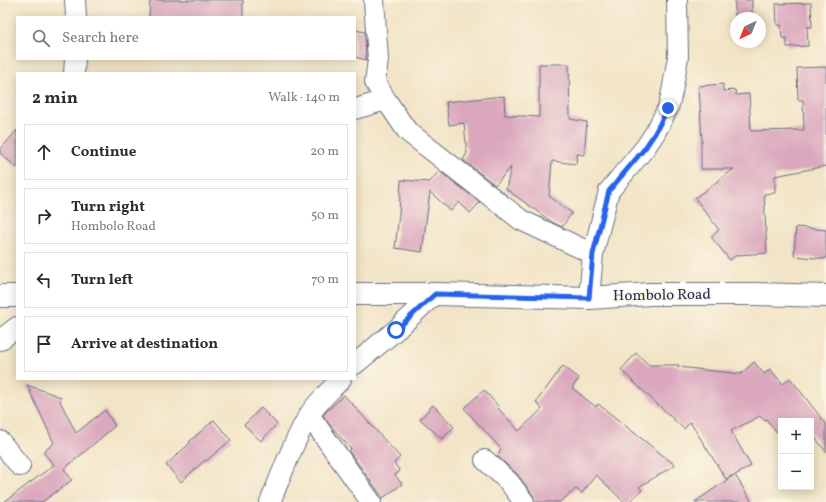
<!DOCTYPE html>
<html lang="en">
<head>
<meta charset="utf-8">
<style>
  :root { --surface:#fff; --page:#f7f7f7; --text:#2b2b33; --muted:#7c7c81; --line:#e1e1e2 }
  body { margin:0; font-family:Vollkorn,serif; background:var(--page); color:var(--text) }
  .controls { position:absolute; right:12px; bottom:12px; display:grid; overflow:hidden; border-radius:0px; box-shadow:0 2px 10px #0003 }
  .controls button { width:36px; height:36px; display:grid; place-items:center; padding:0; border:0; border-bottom:1px solid var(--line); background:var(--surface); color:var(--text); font:20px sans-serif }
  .compass { position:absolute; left:730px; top:12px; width:36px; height:36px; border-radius:50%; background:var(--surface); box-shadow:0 2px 10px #0003; rotate:223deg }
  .stop { position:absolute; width:12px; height:12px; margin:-9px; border:3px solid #2563eb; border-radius:50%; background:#fff }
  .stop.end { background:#2563eb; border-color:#fff; box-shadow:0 1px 4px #0008 }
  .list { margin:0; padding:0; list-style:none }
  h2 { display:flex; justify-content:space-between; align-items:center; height:52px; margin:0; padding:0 16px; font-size:17px }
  h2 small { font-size:13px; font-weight:400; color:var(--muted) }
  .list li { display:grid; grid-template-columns:26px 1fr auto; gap:12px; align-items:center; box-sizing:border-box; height:56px; margin:0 8px 8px; padding:0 8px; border:1px solid var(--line); border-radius:0px }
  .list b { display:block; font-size:15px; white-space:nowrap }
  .list p { margin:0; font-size:13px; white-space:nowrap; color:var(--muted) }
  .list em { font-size:13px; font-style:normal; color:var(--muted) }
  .icon { flex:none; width:22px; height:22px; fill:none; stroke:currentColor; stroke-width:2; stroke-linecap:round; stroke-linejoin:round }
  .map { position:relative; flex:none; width:826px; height:502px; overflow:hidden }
  .search { position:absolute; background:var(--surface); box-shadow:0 2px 10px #0003; left:16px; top:16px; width:340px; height:44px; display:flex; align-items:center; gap:10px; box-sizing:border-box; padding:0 14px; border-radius:0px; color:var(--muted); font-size:15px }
  .panel { position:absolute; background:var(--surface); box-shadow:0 2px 10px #0003; left:16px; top:72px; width:340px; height:308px; border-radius:0px }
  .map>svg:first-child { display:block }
  .building { fill:#daa7bd }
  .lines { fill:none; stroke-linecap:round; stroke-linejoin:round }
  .minor-casing { stroke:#666e82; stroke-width:22 }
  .tertiary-casing { stroke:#666e82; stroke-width:24 }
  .minor { stroke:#fff; stroke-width:20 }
  .tertiary { stroke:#fff; stroke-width:22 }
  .route { stroke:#2563eb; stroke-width:5 }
  .labels { text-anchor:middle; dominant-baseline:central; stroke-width:3; stroke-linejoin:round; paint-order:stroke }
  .street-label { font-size:15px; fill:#1b2f5e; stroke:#fcf5e5 }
</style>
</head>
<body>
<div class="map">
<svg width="826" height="502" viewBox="0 0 826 502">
  <rect width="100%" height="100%" fill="#fcf5e5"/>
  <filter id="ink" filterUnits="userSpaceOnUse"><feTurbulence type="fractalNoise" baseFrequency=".025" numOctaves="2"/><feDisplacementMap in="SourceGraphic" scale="8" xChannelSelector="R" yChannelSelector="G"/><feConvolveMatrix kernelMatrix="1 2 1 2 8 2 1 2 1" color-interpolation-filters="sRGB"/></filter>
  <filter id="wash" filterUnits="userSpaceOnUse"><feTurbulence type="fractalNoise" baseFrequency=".012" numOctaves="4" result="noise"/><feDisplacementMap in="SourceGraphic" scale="16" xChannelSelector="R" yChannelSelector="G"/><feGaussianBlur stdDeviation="0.9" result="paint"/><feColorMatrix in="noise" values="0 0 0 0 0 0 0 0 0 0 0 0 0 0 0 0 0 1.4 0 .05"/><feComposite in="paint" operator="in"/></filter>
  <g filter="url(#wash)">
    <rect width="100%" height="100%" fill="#f2e4c6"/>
    <g id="blocks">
      <!-- building -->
      <path class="building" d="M150,0H243V17H149Z
        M735,0H752V18H735Z
        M811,3L812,27H807L808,46L787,47V38H782L781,25H777L776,4Z
        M355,30L365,32L366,60L355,57Z
        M539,64H569L570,119L587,122L584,155L577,154L576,164L552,161L549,196L572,213L562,227L552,222L506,189L511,167L495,185L463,160L467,153L464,123L449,125L446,102L504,96L505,115L539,117Z
        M826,67V166L775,176V193L764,194L767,253L737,255L730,260L711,237L719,230L695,198L734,169H701V142H702L699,86L723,84V91L735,90L736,95L749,94L751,131L804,130L803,100H798L797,68Z
        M17,130V168L0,153V150Z
        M439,171L480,202L470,213L459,202L451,211L430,192L422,252L395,248L399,214L401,180L430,182Z
        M796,227L826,230V259L794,256Z
        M636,353L649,365H679L678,367L741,374L754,362L764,374L770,369L783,384L790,378L826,424V452L811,432V421H781V437L766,419L764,420L760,416L731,431L751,466L735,475L752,502H695L734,475L726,479L690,422L684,429L621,370Z
        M563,366L579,378L572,388L596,407L598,404L675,465L639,487L642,490L629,502H624L596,475L582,493L576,489L560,502H535L533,495L518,475L497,456L500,453L499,452L501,449L464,408L484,390L499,407L498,408L519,431L542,409L536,402Z
        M27,385L61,397L60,401L76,433L105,410L115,426L64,469L72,480L42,502H4L54,465L43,452L54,443Z
        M344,395L400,457L394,463L400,471L395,475L402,484L383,498L349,451L351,449L329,424L323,415L329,409Z
        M433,405L454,427L442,439L420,419Z
        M261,408L277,424L261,441L244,425Z
        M214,420L231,440L206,461L205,460L181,482L166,465L190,443L189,442Z"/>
    </g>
  </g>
  <g filter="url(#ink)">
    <use href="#blocks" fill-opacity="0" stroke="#666e82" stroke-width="1"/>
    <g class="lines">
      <defs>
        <path id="minor" d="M75,0L76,17
          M74,73L75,59
          M386,100L407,131L521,220L593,254
          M355,109L386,100L375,82L378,60L374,0
          M589,298L593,254L609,191L645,148L655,133L668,108L672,92L678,57L677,0
          M0,340L17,327
          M355,364L396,330L435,294
          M309,415L371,502
          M0,441L20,466
          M485,460L509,482L524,502
          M270,502C282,474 293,442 308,417C316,403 330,391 341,379"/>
        <path id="tertiary" d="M355,294H435L589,298L650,294H755L826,296
          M0,296H17"/>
      </defs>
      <!-- minor casing -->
      <use href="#minor" class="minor-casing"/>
      <!-- tertiary casing -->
      <use href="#tertiary" class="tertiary-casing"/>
      <!-- minor -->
      <use href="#minor" class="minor"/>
      <!-- tertiary -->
      <use href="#tertiary" class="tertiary"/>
    </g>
  </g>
  <g class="lines" filter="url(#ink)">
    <!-- route -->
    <path class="route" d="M396,330L435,294L589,298L593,254L609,191L645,148L655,133L668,108"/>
  </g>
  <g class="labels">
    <!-- street labels -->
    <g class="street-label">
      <text transform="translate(662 296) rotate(-1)">Hombolo Road</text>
    </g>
  </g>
</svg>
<div class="controls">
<button>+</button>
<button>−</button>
</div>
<svg class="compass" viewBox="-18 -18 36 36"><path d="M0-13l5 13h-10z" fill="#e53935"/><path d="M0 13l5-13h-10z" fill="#7c7c81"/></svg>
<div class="stop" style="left:396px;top:330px"></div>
<div class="stop end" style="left:668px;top:108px"></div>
<div class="search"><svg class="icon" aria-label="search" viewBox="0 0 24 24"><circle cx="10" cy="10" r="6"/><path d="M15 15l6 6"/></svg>Search here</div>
<section class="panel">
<h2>2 min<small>Walk · 140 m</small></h2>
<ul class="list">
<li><svg class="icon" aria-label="ahead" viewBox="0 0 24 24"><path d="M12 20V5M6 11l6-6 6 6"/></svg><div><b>Continue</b></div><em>20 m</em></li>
<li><svg class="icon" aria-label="right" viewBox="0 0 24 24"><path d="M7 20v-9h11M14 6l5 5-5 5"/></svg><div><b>Turn right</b><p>Hombolo Road</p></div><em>50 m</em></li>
<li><svg class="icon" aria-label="left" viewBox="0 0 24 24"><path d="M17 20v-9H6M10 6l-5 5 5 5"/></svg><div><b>Turn left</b></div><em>70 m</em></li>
<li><svg class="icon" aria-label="arrive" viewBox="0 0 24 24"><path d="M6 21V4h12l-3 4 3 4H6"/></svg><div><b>Arrive at destination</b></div></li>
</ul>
</section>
</div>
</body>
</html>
